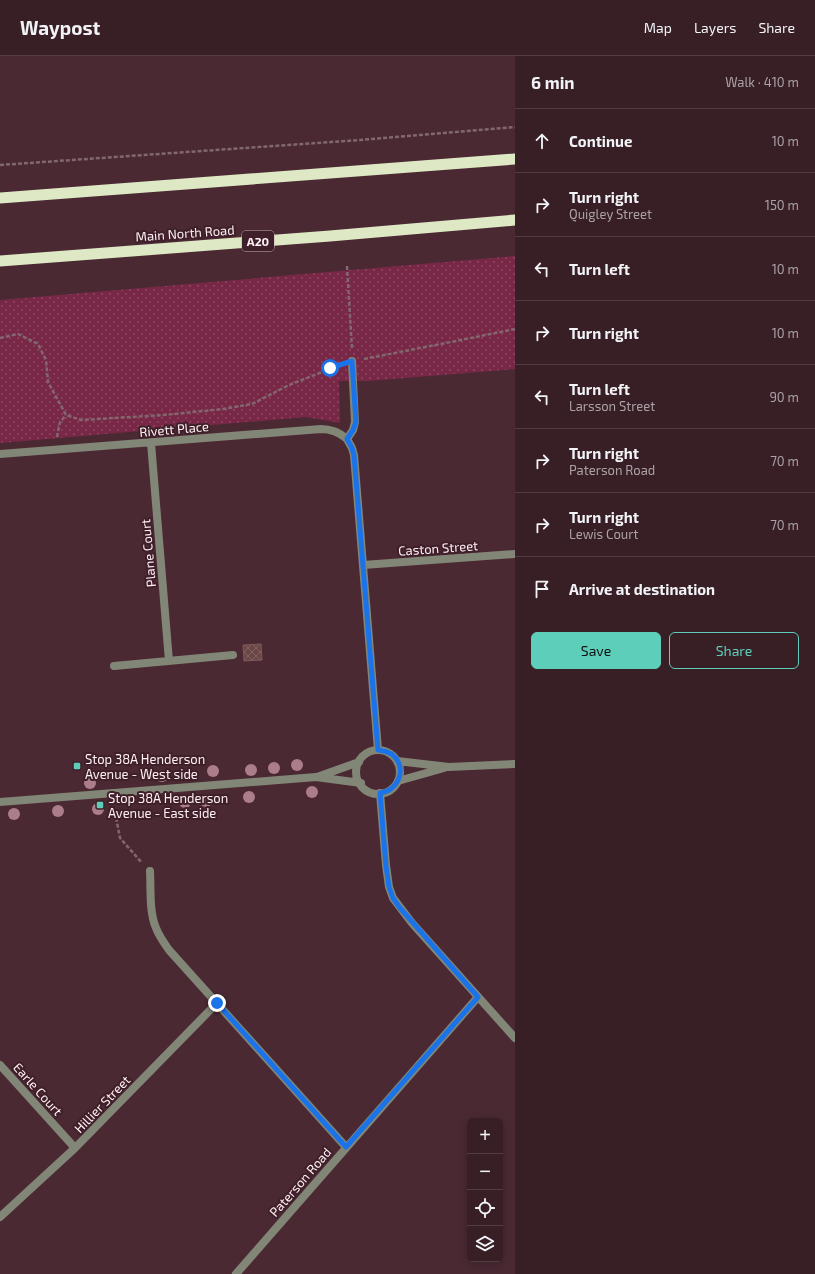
<!DOCTYPE html>
<html lang="en">
<head>
<meta charset="utf-8">
<style>
  :root { --surface:#381f26; --page:#3f272e; --text:#f1f3f6; --muted:#aba2a7; --line:#523d43; --accent:#5cceba }
  body { margin:0; font-family:"Exo 2",sans-serif; background:var(--page); color:var(--text) }
  .controls { position:absolute; right:12px; bottom:12px; display:grid; overflow:hidden; border-radius:6px; box-shadow:0 2px 10px #0003 }
  .controls button { width:36px; height:36px; display:grid; place-items:center; padding:0; border:0; border-bottom:1px solid var(--line); background:var(--surface); color:var(--text); font:20px sans-serif }
  .stop { position:absolute; width:12px; height:12px; margin:-9px; border:3px solid #1a73e8; border-radius:50%; background:#fff }
  .stop.end { background:#1a73e8; border-color:#fff; box-shadow:0 1px 4px #0008 }
  .list { margin:0; padding:0; list-style:none }
  h2 { display:flex; justify-content:space-between; align-items:center; height:52px; margin:0; padding:0 16px; font-size:17px }
  h2 small { font-size:13px; font-weight:400; color:var(--muted) }
  .list li { display:grid; grid-template-columns:26px 1fr auto; gap:12px; align-items:center; box-sizing:border-box; height:64px; padding:0 16px; border-top:1px solid var(--line) }
  .list b { display:block; font-size:15px; white-space:nowrap }
  .list p { margin:0; font-size:13px; white-space:nowrap; color:var(--muted) }
  .list em { font-size:13px; font-style:normal; color:var(--muted) }
  .actions { display:flex; gap:8px; padding:12px 16px }
  .actions a { flex:1; padding:9px 0; border:1px solid var(--accent); border-radius:6px; text-align:center; font-size:14px; color:var(--accent) }
  .actions .main { background:var(--accent); color:#111 }
  .icon { flex:none; width:22px; height:22px; fill:none; stroke:currentColor; stroke-width:2; stroke-linecap:round; stroke-linejoin:round }
  .map { position:relative; flex:none; width:515px; height:1218px; overflow:hidden }
  header { display:flex; align-items:center; gap:24px; box-sizing:border-box; height:56px; padding:0 20px; background:var(--surface); border-bottom:1px solid var(--line) }
  header strong { font-size:19px }
  nav { display:flex; gap:22px; margin-inline-start:auto; font-size:14px }
  main { display:flex }
  aside { flex:1; background:var(--surface) }
  .map>svg:first-child { display:block }
  .grass { fill:url(#grass-dots) }
  .building { fill:url(#building-cross-hatch); stroke:#805959 }
  .lines { fill:none; stroke-linecap:round; stroke-linejoin:round }
  .path { stroke:#82676f; stroke-width:2.5; stroke-dasharray:4 2; stroke-linecap:butt }
  .minor { stroke:#828677; stroke-width:8 }
  .trunk { stroke:#dee8c4; stroke-width:11 }
  .tree { fill:#ac7d8a }
  .route { stroke:#1a73e8; stroke-width:5 }
  .poi-dot { fill:#5cceba; stroke:#3f1f29; stroke-width:1.5 }
  .labels { text-anchor:middle; dominant-baseline:central; stroke-width:4; stroke-linejoin:round; paint-order:stroke }
  .shield { fill:#3f1f29; stroke:#c5b1b6; stroke-width:1 }
  .shield-label { font-size:12px; font-weight:bold; fill:#fef0f3 }
  .street-label { font-size:13px; fill:#fef0f3; stroke:#3f1f29 }
  .poi-label { font-size:13px; fill:#fef0f3; stroke:#3f1f29; text-anchor:start }
</style>
</head>
<body>
<header>
<strong>Waypost</strong>
<nav><a>Map</a><a>Layers</a><a>Share</a></nav>
</header>
<main>
<div class="map">
<svg width="515" height="1218" viewBox="0 0 515 1218">
  <defs>
    <pattern id="grass-dots" width="8" height="8" patternUnits="userSpaceOnUse"><rect width="8" height="8" fill="#782846"/><path d="M2 2h.1M6 6h.1" fill="none" stroke="#8c4861" stroke-width="1.8" stroke-linecap="round"/></pattern>
    <pattern id="building-cross-hatch" width="8" height="8" patternUnits="userSpaceOnUse"><rect width="8" height="8" fill="#6b4646"/><path d="M0 0l8 8M0 8l8-8" fill="none" stroke="#816161"/></pattern>
  </defs>
  <rect width="100%" height="100%" fill="#4a2933"/>
  <!-- grass -->
  <path class="grass" d="M515,200V313L367,325H339L340,367L306,361L0,387V244Z"/>
  <!-- building -->
  <path class="building" d="M261,588L262,604L244,605L243,589Z"/>
  <g class="lines">
    <!-- path -->
    <path class="path" d="M0,109L360,84L515,71
      M347,210L352,293
      M0,282L18,278L38,288L46,304L48,326L66,359L81,364L164,359L223,353L252,348L289,329L340,309
      M364,303L451,286L515,273
      M57,381L60,366L66,359
      M115,756L120,782L142,807"/>
    <!-- minor -->
    <path class="minor" d="M352,305L355,366L353,374L347,383L352,392L354,399L378,694
      M151,387L169,605
      M0,398L321,373C331,373 339,376 347,383
      M363,509L515,498
      M114,610L233,599
      M356 716a22 22 0 1 1 44 0a22 22 0 1 1-44 0Z
      M397,705L449,711L515,708
      M317,721L359,706
      M398,725L444,712
      M380,737L386,809L389,831L393,842L412,867L515,982
      M0,746L316,721L361,727
      M150,815C151,833 149,856 156,872C159,880 164,887 169,894L346,1091
      M0,1009L75,1092
      M0,1161L75,1092L217,947
      M236,1218L478,941"/>
    <!-- trunk -->
    <path class="trunk" d="M0,142L515,103
      M0,205L330,180L515,164"/>
  </g>
  <!-- trees -->
  <g class="tree">
    <circle cx="297" cy="709" r="6"/>
    <circle cx="274" cy="712" r="6"/>
    <circle cx="251" cy="714" r="6"/>
    <circle cx="213" cy="715" r="6"/>
    <circle cx="162" cy="720" r="6"/>
    <circle cx="90" cy="727" r="6"/>
    <circle cx="312" cy="736" r="6"/>
    <circle cx="249" cy="741" r="6"/>
    <circle cx="206" cy="745" r="6"/>
    <circle cx="185" cy="746" r="6"/>
    <circle cx="98" cy="753" r="6"/>
    <circle cx="58" cy="755" r="6"/>
    <circle cx="14" cy="758" r="6"/>
  </g>
  <g class="lines">
    <!-- route -->
    <path class="route" d="M217,947L346,1091L478,941L400,852L393,842L389,831L386,810L380,737C397,735 407,715 395,701C391,696 384,695 378,694L354,399L352,392L347,383L353,374L356,366L352,305L330,312"/>
  </g>
  <!-- markers -->
  <g class="poi-dot">
    <rect x="73" y="706" width="8" height="8" rx="2"/>
    <rect x="96" y="745" width="8" height="8" rx="2"/>
  </g>
  <g class="labels">
    <!-- shield labels -->
    <rect class="shield" x="242" y="175" width="32" height="20" rx="3"/>
    <g class="shield-label">
      <text x="258" y="185">A20</text>
    </g>
    <!-- street labels -->
    <g class="street-label">
      <text transform="translate(185 177) rotate(-4)">Main North Road</text>
      <text transform="translate(174 373) rotate(-5)">Rivett Place</text>
      <text transform="translate(438 492) rotate(-4)">Caston Street</text>
      <text transform="translate(148 497) rotate(-95)">Plane Court</text>
      <text transform="translate(38 1033) rotate(48)">Earle Court</text>
      <text transform="translate(102 1048) rotate(-46)">Hillier Street</text>
      <text transform="translate(300 1126) rotate(-49)">Paterson Road</text>
    </g>
    <!-- poi labels -->
    <g class="poi-label">
      <text x="85" y="703">Stop 38A Henderson<tspan x="85" dy="15">Avenue - West side</tspan></text>
      <text x="108" y="742">Stop 38A Henderson<tspan x="108" dy="15">Avenue - East side</tspan></text>
    </g>
  </g>
</svg>
<div class="controls">
<button>+</button>
<button>−</button>
<button><svg class="icon" aria-label="locate" viewBox="0 0 24 24"><circle cx="12" cy="12" r="6"/><path d="M12 2v4M12 18v4M2 12h4M18 12h4"/></svg></button>
<button><svg class="icon" aria-label="layers" viewBox="0 0 24 24"><path d="M12 4l9 5-9 5-9-5zM3 14l9 5 9-5"/></svg></button>
</div>
<div class="stop" style="left:330px;top:312px"></div>
<div class="stop end" style="left:217px;top:947px"></div>
</div>
<aside>
<h2>6 min<small>Walk · 410 m</small></h2>
<ul class="list">
<li><svg class="icon" aria-label="ahead" viewBox="0 0 24 24"><path d="M12 20V5M6 11l6-6 6 6"/></svg><div><b>Continue</b></div><em>10 m</em></li>
<li><svg class="icon" aria-label="right" viewBox="0 0 24 24"><path d="M7 20v-9h11M14 6l5 5-5 5"/></svg><div><b>Turn right</b><p>Quigley Street</p></div><em>150 m</em></li>
<li><svg class="icon" aria-label="left" viewBox="0 0 24 24"><path d="M17 20v-9H6M10 6l-5 5 5 5"/></svg><div><b>Turn left</b></div><em>10 m</em></li>
<li><svg class="icon" aria-label="right" viewBox="0 0 24 24"><path d="M7 20v-9h11M14 6l5 5-5 5"/></svg><div><b>Turn right</b></div><em>10 m</em></li>
<li><svg class="icon" aria-label="left" viewBox="0 0 24 24"><path d="M17 20v-9H6M10 6l-5 5 5 5"/></svg><div><b>Turn left</b><p>Larsson Street</p></div><em>90 m</em></li>
<li><svg class="icon" aria-label="right" viewBox="0 0 24 24"><path d="M7 20v-9h11M14 6l5 5-5 5"/></svg><div><b>Turn right</b><p>Paterson Road</p></div><em>70 m</em></li>
<li><svg class="icon" aria-label="right" viewBox="0 0 24 24"><path d="M7 20v-9h11M14 6l5 5-5 5"/></svg><div><b>Turn right</b><p>Lewis Court</p></div><em>70 m</em></li>
<li><svg class="icon" aria-label="arrive" viewBox="0 0 24 24"><path d="M6 21V4h12l-3 4 3 4H6"/></svg><div><b>Arrive at destination</b></div></li>
</ul>
<div class="actions"><a class="main">Save</a><a>Share</a></div>
</aside>
</main>
</body>
</html>
